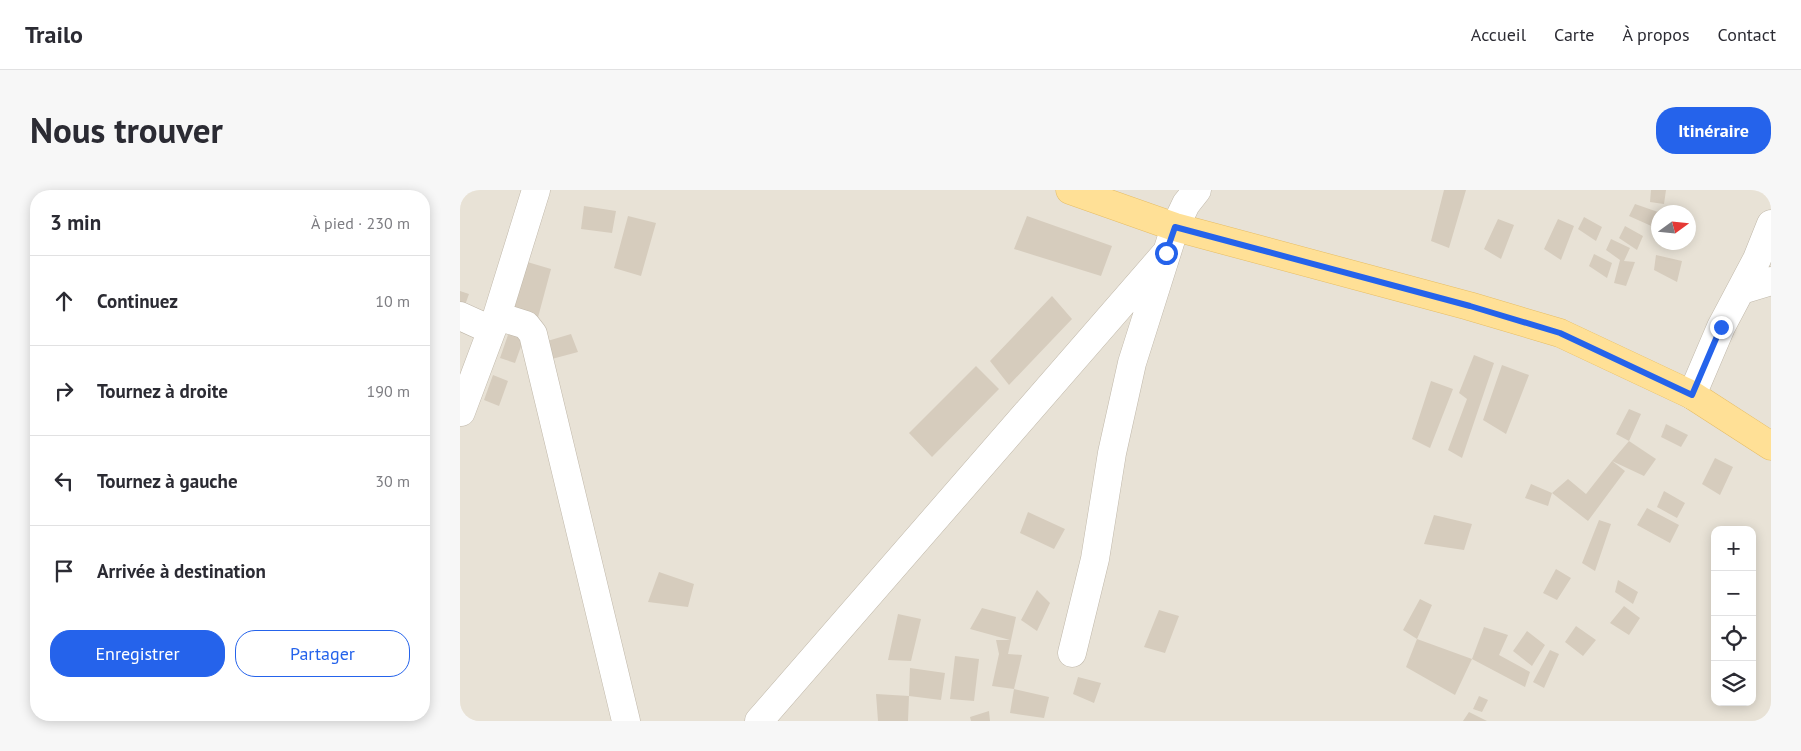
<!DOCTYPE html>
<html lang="fr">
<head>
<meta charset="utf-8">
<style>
  :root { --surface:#fff; --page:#f7f7f7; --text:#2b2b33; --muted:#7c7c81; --line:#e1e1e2; --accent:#2563eb }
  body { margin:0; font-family:"PT Sans",sans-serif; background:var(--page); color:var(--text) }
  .controls { position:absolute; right:15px; bottom:15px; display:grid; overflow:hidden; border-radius:10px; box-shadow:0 2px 12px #0003 }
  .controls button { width:45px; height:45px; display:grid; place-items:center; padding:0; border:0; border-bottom:1px solid var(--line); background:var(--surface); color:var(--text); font:25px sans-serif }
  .compass { position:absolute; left:1191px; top:15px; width:45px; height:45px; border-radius:50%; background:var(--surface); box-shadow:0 2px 12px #0003; rotate:75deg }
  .stop { position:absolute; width:15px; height:15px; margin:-11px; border:4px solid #2563eb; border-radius:50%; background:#fff }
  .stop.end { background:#2563eb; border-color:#fff; box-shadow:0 1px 5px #0008 }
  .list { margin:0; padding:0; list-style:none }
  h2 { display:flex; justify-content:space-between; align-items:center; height:65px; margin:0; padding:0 20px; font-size:21px }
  h2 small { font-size:16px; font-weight:400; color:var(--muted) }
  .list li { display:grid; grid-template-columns:32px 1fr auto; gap:15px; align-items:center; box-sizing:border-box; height:90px; padding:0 20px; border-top:1px solid var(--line) }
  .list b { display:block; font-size:19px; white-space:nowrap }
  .list em { font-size:16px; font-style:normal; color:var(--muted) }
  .actions { display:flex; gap:10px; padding:15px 20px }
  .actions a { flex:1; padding:11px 0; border:1px solid var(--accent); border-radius:20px; text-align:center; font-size:18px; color:var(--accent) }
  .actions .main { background:var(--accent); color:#fff }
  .icon { flex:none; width:28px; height:28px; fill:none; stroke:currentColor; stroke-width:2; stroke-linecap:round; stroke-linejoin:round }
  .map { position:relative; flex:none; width:1311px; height:531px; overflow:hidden; border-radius:20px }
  header { display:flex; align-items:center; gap:30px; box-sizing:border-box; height:70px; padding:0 25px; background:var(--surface); border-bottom:1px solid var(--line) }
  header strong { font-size:24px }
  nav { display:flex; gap:28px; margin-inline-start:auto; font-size:18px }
  .intro { display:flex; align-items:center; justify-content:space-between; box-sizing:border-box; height:120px; padding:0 30px }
  h1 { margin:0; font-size:35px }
  .button { padding:12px 22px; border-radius:20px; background:var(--accent); color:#fff; font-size:18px; font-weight:700 }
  main { display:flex; gap:30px; padding:0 30px }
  aside { flex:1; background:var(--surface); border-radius:20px; box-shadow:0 2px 12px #0003 }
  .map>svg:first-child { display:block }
  .residential { fill:#e8e2d6; fill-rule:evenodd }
  .building { fill:#d6ccbd }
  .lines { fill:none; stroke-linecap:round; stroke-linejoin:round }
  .minor-casing { stroke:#c0b8aa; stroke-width:29 }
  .major-casing { stroke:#e6bd65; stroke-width:29 }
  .minor { stroke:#fff; stroke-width:28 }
  .major { stroke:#ffe096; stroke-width:28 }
  .route { stroke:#2563eb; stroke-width:6 }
</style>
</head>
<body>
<header>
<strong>Trailo</strong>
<nav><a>Accueil</a><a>Carte</a><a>À propos</a><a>Contact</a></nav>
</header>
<div class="intro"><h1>Nous trouver</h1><a class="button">Itinéraire</a></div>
<main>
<aside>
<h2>3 min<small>À pied · 230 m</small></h2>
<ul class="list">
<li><svg class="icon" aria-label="ahead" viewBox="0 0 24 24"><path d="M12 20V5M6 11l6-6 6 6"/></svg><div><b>Continuez</b></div><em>10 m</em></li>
<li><svg class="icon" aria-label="right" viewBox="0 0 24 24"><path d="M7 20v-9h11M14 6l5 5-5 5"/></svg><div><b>Tournez à droite</b></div><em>190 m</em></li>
<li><svg class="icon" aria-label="left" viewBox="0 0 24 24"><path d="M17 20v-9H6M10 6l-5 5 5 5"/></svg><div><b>Tournez à gauche</b></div><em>30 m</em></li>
<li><svg class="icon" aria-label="arrive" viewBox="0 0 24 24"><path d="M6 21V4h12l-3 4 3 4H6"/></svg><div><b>Arrivée à destination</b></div></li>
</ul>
<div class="actions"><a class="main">Enregistrer</a><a>Partager</a></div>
</aside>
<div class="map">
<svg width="1311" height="531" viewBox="0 0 1311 531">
  <rect width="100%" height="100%" fill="#f4f0e8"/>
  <!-- residential -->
  <path class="residential" d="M0,0H1311V531H0ZM1198,22H1228V52H1198ZM1255,340H1292V512H1255Z"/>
  <!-- building -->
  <path class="building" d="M984,0H1006L989,58L971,51Z
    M1191,0H1206L1204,14L1190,12Z
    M1175,14L1198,22V39L1169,26Z
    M124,16L156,21L152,43L121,39Z
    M168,26L196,33L181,86L154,78Z
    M567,26L652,56L641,86L554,59Z
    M1124,27L1142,37L1136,51L1118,39Z
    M1038,29L1054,35L1041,69L1024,59Z
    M1098,29L1114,36L1101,70L1084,59Z
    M1165,36L1183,46L1177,60L1159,48Z
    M1151,49L1170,58L1164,71L1175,72L1166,96L1154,93L1160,70L1146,60Z
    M1134,64L1152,73L1147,88L1129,76Z
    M1196,65L1222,71L1217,92L1194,80Z
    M64,71L91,79L77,131L50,123Z
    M0,101L9,104L0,129Z
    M592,106L612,129L549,195L530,171Z
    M49,142L64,148L55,173L40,168Z
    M111,144L118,162L88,170L84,152Z
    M1014,165L1034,173L1002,268L988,260L1007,209L999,203Z
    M1042,175L1069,185L1046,244L1023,230Z
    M516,176L539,199L472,267L449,243Z
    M33,185L48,191L39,216L24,210Z
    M971,191L993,199L970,258L952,249Z
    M1169,219L1181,224L1169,251L1196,269L1184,286L1152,271L1165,281L1128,331L1092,303L1108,289L1126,304L1152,271L1169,251L1156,244Z
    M1206,234L1228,245L1221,257L1201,247Z
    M1255,268L1273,277L1260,305L1242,294Z
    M1071,294L1092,303L1088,316L1065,308Z
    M1204,301L1225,313L1217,328L1197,317Z
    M1187,318L1219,335L1210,353L1177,335Z
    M568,322L605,339L594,359L560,343Z
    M974,325L1012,334L1004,360L964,354Z
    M1139,330L1151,334L1135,381L1122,373Z
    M1096,379L1111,388L1097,410L1083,403Z
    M199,382L234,394L228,417L188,412Z
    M1158,390L1178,402L1173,414L1155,402Z
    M577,400L590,413L577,441L561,430Z
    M960,409L972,415L957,449L1012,469L995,505L946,477L957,449L943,440Z
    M1164,416L1180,428L1169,445L1150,433Z
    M522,418L556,427L548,464L562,465L554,499L532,496L539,464L536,450H550L510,439Z
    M699,420L719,426L705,463L684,457Z
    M438,424L461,429L451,471L428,470Z
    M1116,436L1136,450L1123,466L1105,452Z
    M1024,437L1048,445L1039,465L1070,482L1065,497L1012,469Z
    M1067,441L1085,455L1072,476L1053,461Z
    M1090,460L1099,464L1084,498L1073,492Z
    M495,466L519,469L514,511L490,509Z
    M450,478L485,483L481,510L449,506Z
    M618,487L641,493L634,513L613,504Z
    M554,499L589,507L584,528L550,523Z
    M416,504L449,506L448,531H418Z
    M1019,506L1028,510L1022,522L1013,519Z
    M529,521L530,531H511L510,527Z
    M1009,522L1027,531H1003Z"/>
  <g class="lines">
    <defs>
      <path id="minor" d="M1282,100L1311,91
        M0,126L31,140
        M37,126L66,135L73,144L166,531
        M1232,205L1261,137L1297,69L1311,34
        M1,222L37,126L76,0
        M612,463L635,369L652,263L672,173L715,37L726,14L737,0
        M299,531L706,63"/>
      <path id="major" d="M610,0L715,37L1009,116L1100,143L1232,205L1311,256"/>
    </defs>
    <!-- minor casing -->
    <use href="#minor" class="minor-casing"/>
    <!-- major casing -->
    <use href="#major" class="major-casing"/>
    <!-- minor -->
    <use href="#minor" class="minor"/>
    <!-- major -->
    <use href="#major" class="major"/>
  </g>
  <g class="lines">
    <!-- route -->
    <path class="route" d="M706,63L715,37L1010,116L1100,143L1232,205L1261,137"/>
  </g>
</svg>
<div class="controls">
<button>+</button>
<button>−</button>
<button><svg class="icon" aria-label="locate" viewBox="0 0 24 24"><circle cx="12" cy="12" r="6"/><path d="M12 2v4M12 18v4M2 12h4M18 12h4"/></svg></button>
<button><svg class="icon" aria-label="layers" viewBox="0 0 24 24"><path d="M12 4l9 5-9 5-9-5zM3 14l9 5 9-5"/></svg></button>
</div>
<svg class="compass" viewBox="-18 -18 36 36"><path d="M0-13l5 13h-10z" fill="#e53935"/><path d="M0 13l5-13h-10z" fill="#7c7c81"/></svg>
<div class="stop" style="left:706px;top:63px"></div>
<div class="stop end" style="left:1261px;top:137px"></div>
</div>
</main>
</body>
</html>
